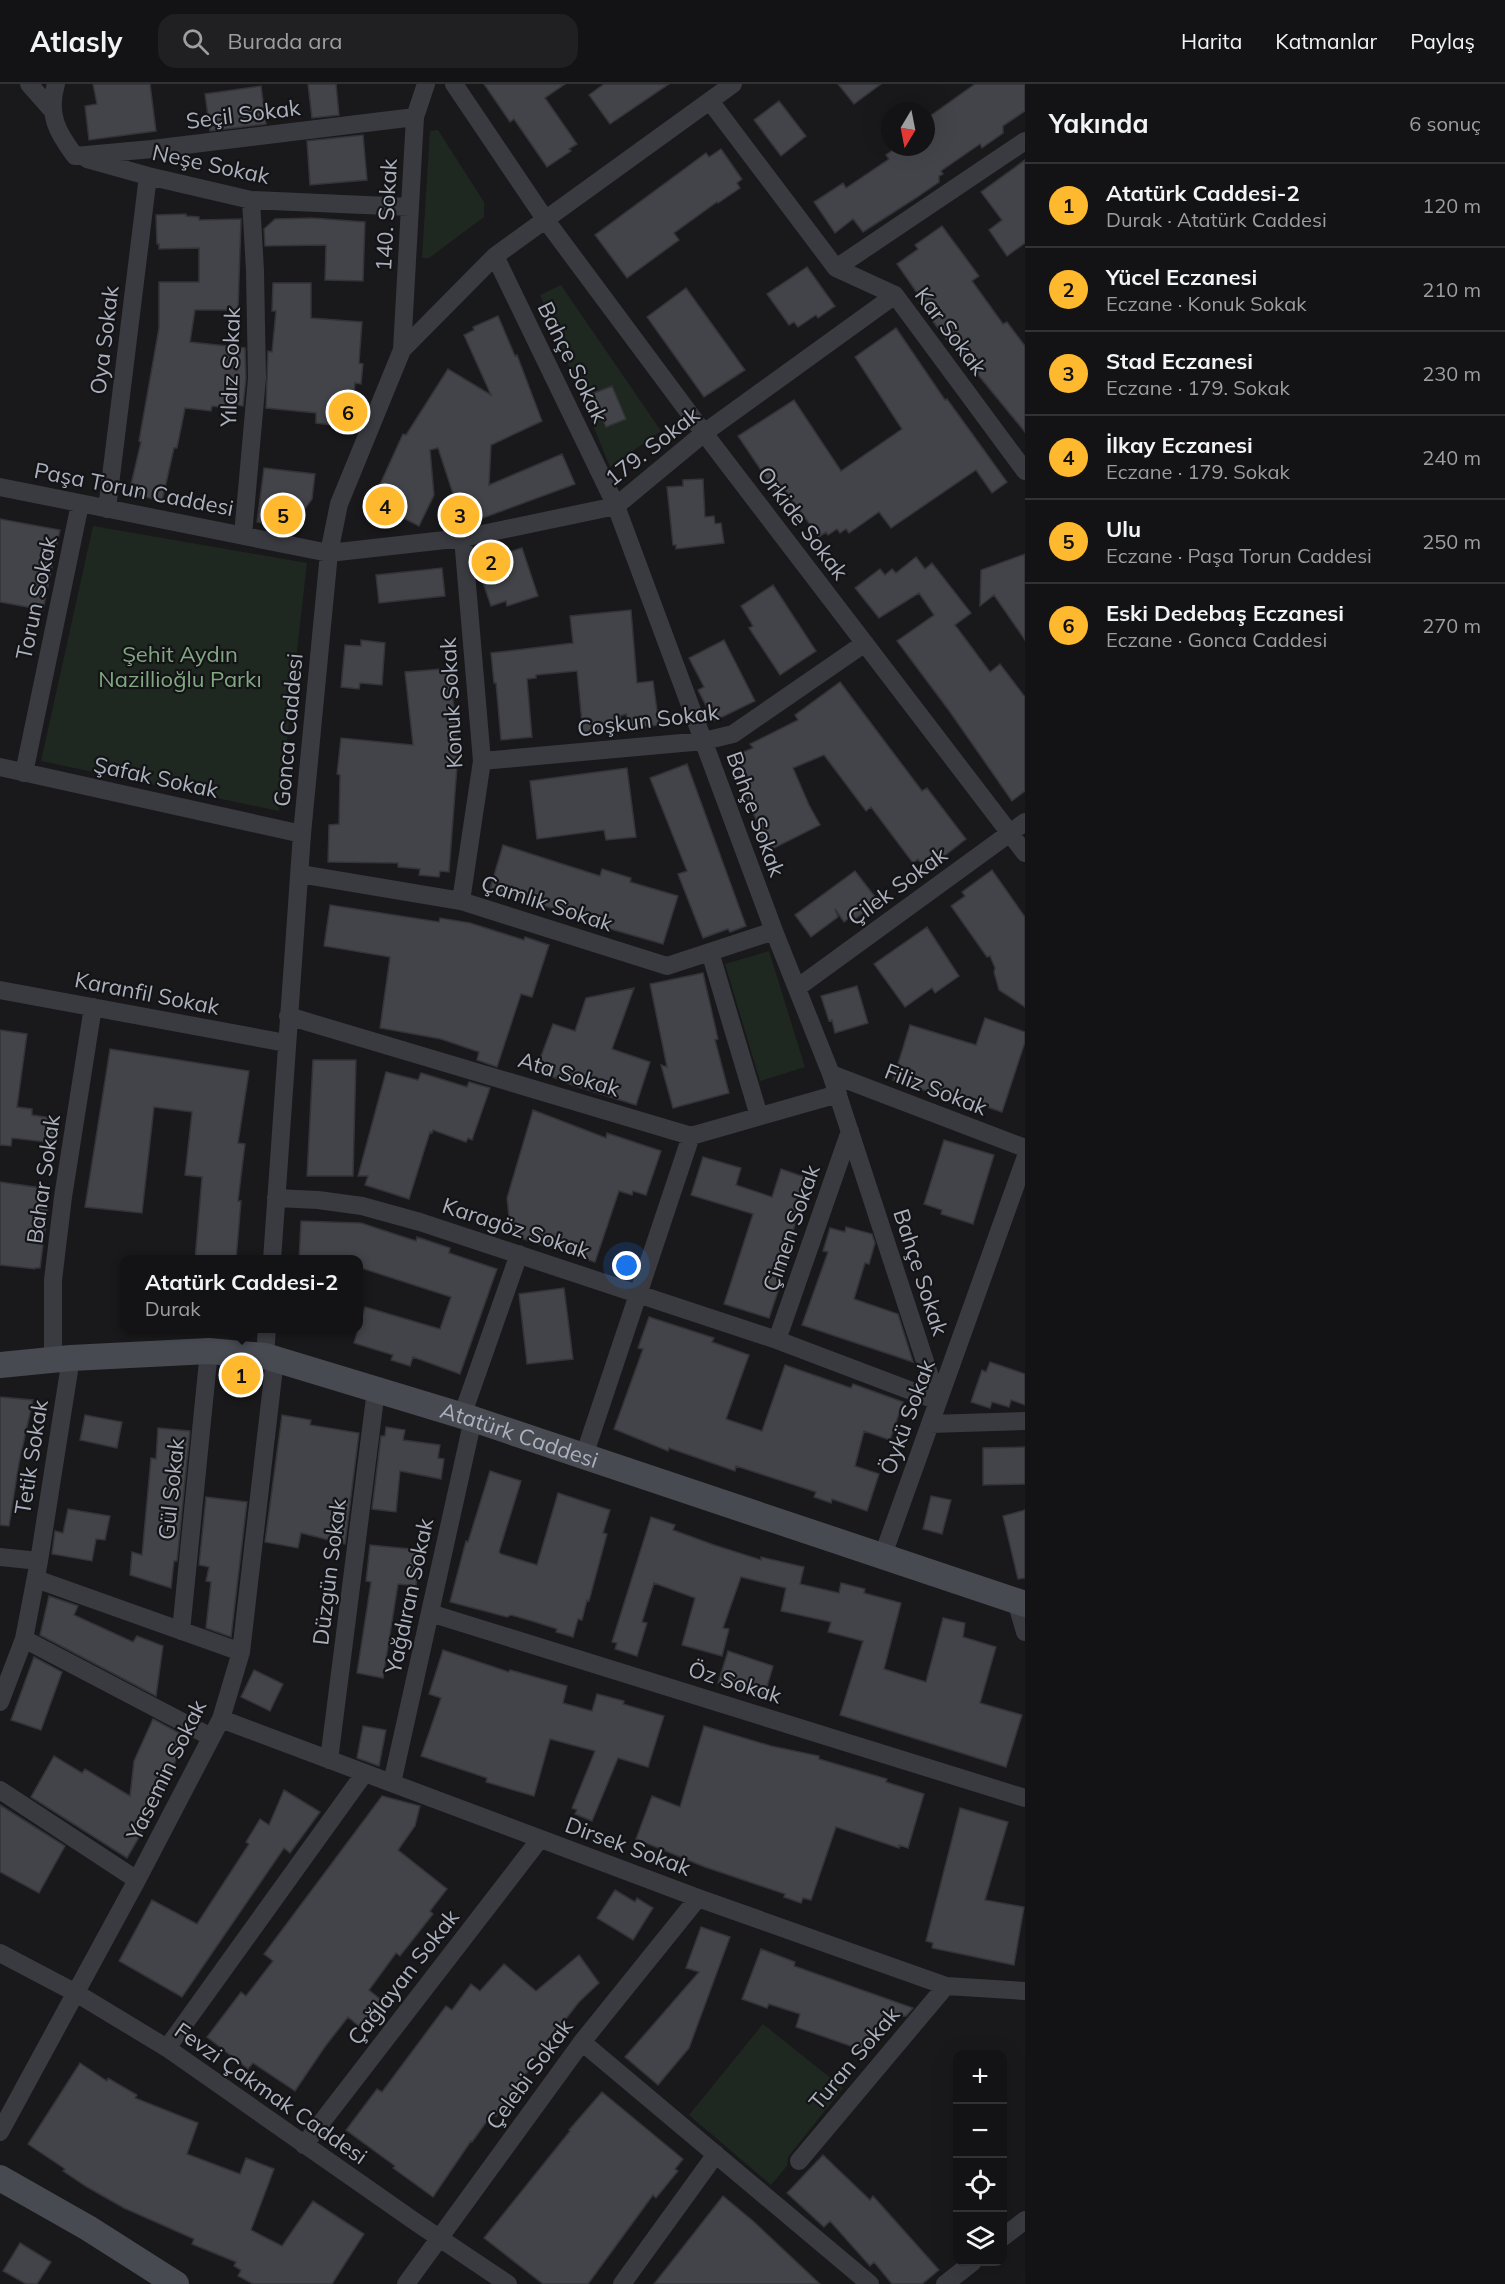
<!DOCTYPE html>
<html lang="tr">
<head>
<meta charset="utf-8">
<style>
  :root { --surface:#131315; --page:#202022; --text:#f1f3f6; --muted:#9d9ea0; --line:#323234; --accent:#ffb92e }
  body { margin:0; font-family:Mulish,sans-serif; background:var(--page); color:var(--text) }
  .controls { position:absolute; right:18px; bottom:18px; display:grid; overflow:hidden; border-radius:12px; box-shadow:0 6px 24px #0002 }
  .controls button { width:54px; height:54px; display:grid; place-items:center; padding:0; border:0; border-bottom:2px solid var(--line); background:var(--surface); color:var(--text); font:30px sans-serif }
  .compass { position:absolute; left:881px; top:18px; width:54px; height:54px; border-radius:50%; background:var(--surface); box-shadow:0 6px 24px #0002; rotate:190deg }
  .you { position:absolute; left:627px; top:1182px; width:21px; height:21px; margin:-15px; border:4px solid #fff; border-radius:50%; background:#1a73e8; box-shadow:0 0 0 9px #1a73e833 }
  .badge { display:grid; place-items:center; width:39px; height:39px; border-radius:50%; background:var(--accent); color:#111; font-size:20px; font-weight:700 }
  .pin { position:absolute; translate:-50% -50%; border:3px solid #fff; box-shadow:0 2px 6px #0006 }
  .popup { position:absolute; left:120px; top:1171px; width:243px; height:78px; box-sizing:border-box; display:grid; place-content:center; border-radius:12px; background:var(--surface); filter:drop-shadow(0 2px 4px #0005); font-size:20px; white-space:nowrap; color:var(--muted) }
  .popup b { font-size:22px; color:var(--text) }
  .popup::after { content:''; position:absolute; left:50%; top:100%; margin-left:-12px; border:12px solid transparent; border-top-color:var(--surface) }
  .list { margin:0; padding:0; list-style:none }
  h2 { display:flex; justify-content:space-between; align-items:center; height:78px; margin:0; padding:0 24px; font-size:26px }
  h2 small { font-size:20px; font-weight:400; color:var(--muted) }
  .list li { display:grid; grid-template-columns:39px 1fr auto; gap:18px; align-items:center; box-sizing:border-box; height:84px; padding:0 24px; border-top:2px solid var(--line) }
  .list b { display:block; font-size:22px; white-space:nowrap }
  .list p { margin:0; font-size:20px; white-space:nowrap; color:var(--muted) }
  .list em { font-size:20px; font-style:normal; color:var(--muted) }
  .icon { flex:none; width:33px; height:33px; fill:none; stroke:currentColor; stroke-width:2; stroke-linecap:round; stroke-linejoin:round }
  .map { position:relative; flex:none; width:1025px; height:2200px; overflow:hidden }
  header { display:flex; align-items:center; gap:36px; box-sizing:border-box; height:84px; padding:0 30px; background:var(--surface); border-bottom:2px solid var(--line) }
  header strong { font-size:28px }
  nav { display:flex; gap:33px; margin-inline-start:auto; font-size:21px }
  .search { width:420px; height:54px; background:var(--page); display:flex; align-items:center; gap:15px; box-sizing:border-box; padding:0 21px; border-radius:18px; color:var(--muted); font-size:22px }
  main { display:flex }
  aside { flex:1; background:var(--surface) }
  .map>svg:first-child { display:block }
  .green { fill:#1e2820 }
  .building { fill:#434449; stroke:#333338; stroke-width:1.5 }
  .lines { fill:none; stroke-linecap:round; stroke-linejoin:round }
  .street { stroke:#3a3b41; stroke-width:18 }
  .secondary { stroke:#474a51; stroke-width:26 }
  .labels { text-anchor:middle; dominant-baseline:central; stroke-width:4.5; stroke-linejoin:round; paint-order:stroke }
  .street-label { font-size:22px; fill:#aab0bd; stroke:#141417 }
  .park-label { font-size:22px; fill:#80a982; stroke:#141417 }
</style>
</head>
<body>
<header>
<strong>Atlasly</strong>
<div class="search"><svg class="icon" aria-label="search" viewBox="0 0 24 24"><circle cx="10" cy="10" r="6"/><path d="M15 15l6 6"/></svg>Burada ara</div>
<nav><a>Harita</a><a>Katmanlar</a><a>Paylaş</a></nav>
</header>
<main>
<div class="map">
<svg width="1025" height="2200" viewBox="0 0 1025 2200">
  <rect width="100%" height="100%" fill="#19191c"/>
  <!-- green -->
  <path class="green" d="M438,46L484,118V133L429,174H422L430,47Z
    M561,201L661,347L610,383L540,211Z
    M93,442L307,479L279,727L41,677Z
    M769,867L805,983L760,997L725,880Z
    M763,1940L843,2004L788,2073L787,2082L771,2101L689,2031Z"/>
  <!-- building -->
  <path class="building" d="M93,0H150L156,47L89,56L85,22L97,20Z
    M308,0H336L339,31L312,34Z
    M484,0H565L545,14L577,60L569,65L571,67L547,83L514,35L510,38Z
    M604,0H669L610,40L589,11Z
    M838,0H881L854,20Z
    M975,0H1025V27L1003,42V49L982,64L980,60L941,87L943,90L939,92V98L916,114L863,148L853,135L835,149L814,118L843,99L846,104L889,75L886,71L897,63H926V35Z
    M261,2L266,40L210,47L205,10Z
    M779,17L806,52L781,72L754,36Z
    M363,51L367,96L310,101L307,57Z
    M721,65L742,95L737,99L740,104L718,119L717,118L674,149L679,156L627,194L595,151L706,69L709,73Z
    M1025,76V159L1007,172L989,146L1002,136L981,108Z
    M186,130V132L199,133V136L241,135L238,226H195L190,258L245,264L246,294L243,322L236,321V325L212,322L211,327L185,324L177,364H174L162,417L129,409L141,358L139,357L159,244V198H199V164L159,165V160H157L156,131Z
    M312,134L365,138L363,197L325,196L326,161L265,162L264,145L275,135Z
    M942,142L979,192L972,197L1003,240L1007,238L1025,262V348L956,264L954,265L919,219L922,216L897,180L918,165L915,161Z
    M807,183L835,222L818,234L816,231L798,243L794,238L789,241L767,210Z
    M273,199H311V234L362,238L359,279L363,280L361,300L355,299L353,329H349L347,343L316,339V329L266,324L268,267L272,268L276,227H272Z
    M686,204L745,286L704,313L647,233Z
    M498,232L515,272L517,271L542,337L491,361L489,401L562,370L575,400L480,435L477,430L462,437L438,364L430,366L434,411L419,442L372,418L403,350L406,351L448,285L491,311L464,251L474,246L473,243Z
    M896,244L945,316L947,315L1007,398L992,409L976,386L891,444L879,428L849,449L846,445L840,449L837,445L828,451L826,448L819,453L782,402L775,407L738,352L794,316L841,387L902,345L855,273Z
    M612,302L626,335L606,343L592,310Z
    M264,384L315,390L312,415L301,430L281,440L277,439V442L257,438Z
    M703,395L705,433L714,432L715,440L721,439L724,459L676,465V461H673L667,403L683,402V396Z
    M0,435L60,446L43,526L0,518Z
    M522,464L538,512L507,522L506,517L491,522L476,478Z
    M1025,470V556L994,511L980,522L981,486Z
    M916,473L925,485L932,479L971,529L955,541L990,588L1000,580L1025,613V707L1012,717L950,628L897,557L934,531L919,509L879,534L855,504L880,485L885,491L892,485L896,489Z
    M442,484L445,512L379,519L376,491Z
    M773,501L816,567L780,591L749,544L753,542L741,522Z
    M631,526L637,599L653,597L659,641L631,644L626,630L620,632L622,647L583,649L577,587L536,591V594L527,595L532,653L501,656L496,599H494L491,569L573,559L570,532Z
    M361,556L385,559L382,601L360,599L359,605L341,603L345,561L361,562Z
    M724,556L755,617L714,637L698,606L704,603L689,574Z
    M454,584L455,601H451L458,656H459L449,788L440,787L439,793L419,791L420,785L398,783V779L328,778L329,741L339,740L340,691L337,690L341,654L413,661L405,588Z
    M840,598L922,707L927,704L966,755L926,786L918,775L913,779L871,723L866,727L824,671L793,684L809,721L820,741L768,767L757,746L760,745L745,709L749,707L729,674L753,664L750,660L798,636L795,631Z
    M687,680L746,842L730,848L728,845L703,854L678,790L687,787L650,694Z
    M627,684L636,753L606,756L604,746L537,755L530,697Z
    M503,761L600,792L602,785L631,794L630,798L678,812L663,860L586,838L587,835L490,805Z
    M992,786L1025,833V923L999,906L994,888L995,884L990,872L987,873L951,822L965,812L962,808Z
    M855,787L879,818L855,835L853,831L844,838L835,825L838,833L811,853L795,831Z
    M330,821L439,838L440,834L470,839L524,856L525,853L549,861L532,913L521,910L497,983L477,976L479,968L441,955L380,944L390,873L324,862Z
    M927,843L959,892L935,909L932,904L905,923L874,880Z
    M703,889L718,955L715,956L729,1009L673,1024L661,981L667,983L650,900Z
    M857,902L868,939L835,949L832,936L829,937L821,912Z
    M634,904L612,965L650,978L636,1021L575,1002L536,986L553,940L575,947L586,914Z
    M985,934L1025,948V958L1002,1028L934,1005L933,1009L893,996L910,941L976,961Z
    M0,946L27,950L17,1023L32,1025V1031L59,1035L55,1059L12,1054L11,1062L0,1061Z
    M110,965L249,987L238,1059L245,1060L238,1117H241L236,1176H195L202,1093L185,1091L192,1028L154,1023L142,1129L85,1123Z
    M313,976H356L353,1092H307Z
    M386,988L418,996L421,989L467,1003L469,998L490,1004L472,1056L468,1054L466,1058L433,1046L432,1049L430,1048L409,1115L365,1101L368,1092H358Z
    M533,1026L606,1054L607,1049L661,1067L646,1111L633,1107L632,1111L619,1107L595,1178L511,1151L507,1114Z
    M944,1056L994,1071L973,1140L941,1130L942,1126L924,1120Z
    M703,1073L741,1084L736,1101L772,1113L781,1085L810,1095L788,1162L793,1163L769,1234L724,1220L753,1130L691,1111Z
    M0,1098L42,1104L40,1122L48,1123L40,1184H35V1185L0,1181Z
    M301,1137L361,1139L416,1157L417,1153L450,1164L449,1169L497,1185L460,1290L413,1273L410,1282L391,1276L393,1271L354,1259L365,1223L440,1245L451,1213L358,1183V1176H299Z
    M846,1143L872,1150L875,1159L869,1180L865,1179L854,1215L898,1230L913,1278L802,1241L828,1168L823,1167L830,1144L845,1148Z
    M564,1204L573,1275L527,1280L519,1210Z
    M649,1233L714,1254L712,1258L749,1271L726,1335L762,1347L785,1281L851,1304L853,1300L903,1318L890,1356L864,1347L855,1382L879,1390L867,1427L832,1415L831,1419L814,1413L816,1408L736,1382L735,1387L669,1364L668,1367L614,1345L643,1265L638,1264Z
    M990,1278L1025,1290V1321L1011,1316L1009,1323L992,1318L990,1324L971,1318L982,1286L986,1288Z
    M0,1313L33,1316L19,1379L9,1442L0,1441Z
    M85,1331L122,1338L117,1364L80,1356Z
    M282,1331L311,1336L310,1341L359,1349L345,1460L301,1449L298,1464L265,1458Z
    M386,1343L405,1346L403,1356L440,1361L438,1374L444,1375L441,1395L400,1387L396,1428L372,1425L381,1352H385Z
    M158,1344L190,1347L177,1477H174L171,1504L130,1491L132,1468L142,1471L151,1374L156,1375Z
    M1025,1363V1400L983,1401V1364Z
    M490,1387L521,1397L499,1468L501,1470L537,1481L558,1409L610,1426L603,1449L607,1450L589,1517L587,1516L582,1536L578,1535L573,1553L556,1548L557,1545L532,1537L511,1531L507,1533L450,1518L466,1457L468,1458Z
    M931,1412L951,1416L942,1450L923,1445Z
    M206,1413L247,1418L231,1553L206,1544L211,1498L206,1497L209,1483L199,1481Z
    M68,1425L110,1432L105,1456L96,1455L92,1477L52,1470L55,1447L63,1449Z
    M1025,1426V1494L1018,1495L1003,1432Z
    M651,1433L675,1441L673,1446L714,1461L761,1476V1473L804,1483L800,1500L839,1509L841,1499L865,1505L864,1509L901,1519L884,1585L926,1598L943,1534L965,1539L963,1553L996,1563L980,1619L1022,1631L1006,1683L840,1631L863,1557L828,1548L831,1538L781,1527L786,1504L741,1493L723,1544L729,1545L722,1572L682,1561L695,1514L654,1499L642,1538L647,1539L637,1572L615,1565L617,1559L612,1558Z
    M370,1461L420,1466L416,1502L398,1500L383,1594L357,1589L371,1498L366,1497Z
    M49,1512L78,1522L74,1531L133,1558L137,1552L163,1562L156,1612L40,1551Z
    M443,1566L509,1588L510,1586L567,1602L563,1619L592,1627L597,1610L624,1617L623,1620L664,1632L648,1683L618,1674L592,1737L575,1730L577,1726L572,1724L595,1667L550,1655L534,1712L486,1698L487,1694L421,1672L441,1614L429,1610Z
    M728,1567L773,1582L764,1613L718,1599Z
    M34,1573L62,1588L41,1646L11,1636Z
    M254,1586L283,1600L270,1627L241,1613Z
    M153,1635L185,1652L160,1717L127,1774L31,1713L54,1672L82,1689L85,1685L130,1712L134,1677Z
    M363,1642L386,1646L379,1682L357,1674Z
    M704,1642L771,1662L819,1672V1675L887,1695L886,1698L924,1710L908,1764L899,1761V1764L836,1743L811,1816L803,1814L801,1819L784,1813L785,1810L705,1783L636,1755L652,1712L680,1723Z
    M284,1706L320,1728L290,1769L284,1764L182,1913L119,1877L152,1816L197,1840L249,1760L246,1758L260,1735L269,1741Z
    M382,1712L420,1722L415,1742L398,1766L447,1805L430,1827L433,1830L400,1872L396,1869L369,1906L386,1920L369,1940L366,1937L361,1944L348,1933L324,1964L295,2007L253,1979L248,1985L207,1953L241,1908L246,1912L273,1877L264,1870Z
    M0,1721L65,1762L39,1809L0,1788Z
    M960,1724L1008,1738L985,1816L1024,1823L1014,1881L932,1864L933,1859L926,1857Z
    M615,1806L635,1818L637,1814L653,1824L633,1856L597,1834Z
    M701,1843L730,1853L689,1964L658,2001L625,1973L699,1888L686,1884Z
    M761,1865L795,1878L794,1882L913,1924L906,1932L883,1933L868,1968L796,1943L800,1930L769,1920L767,1924L742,1915Z
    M579,1871L599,1899L579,1918L554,1950L553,1949L526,1985L528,1987L505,2017L507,2018L496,2033L492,2030L472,2058L471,2057L433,2113L393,2084L395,2082L346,2046L377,2005L382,2008L446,1922L452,1926L471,1900L480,1907L504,1880L536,1907Z
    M80,1979L107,1997L108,1994L137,2011L135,2014L198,2039L187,2070L240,2090L246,2074L274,2085L251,2146L282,2162L313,2117L364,2150L332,2200H253L238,2192L241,2186L234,2182L236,2178L192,2160L194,2155L124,2124L87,2103L63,2087L65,2085L28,2060Z
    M602,2008L683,2075L675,2085L678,2087L656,2114L653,2111L588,2200H543L484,2154L570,2047L569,2046Z
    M823,2071L870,2116L873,2112L939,2186L922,2200H892L874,2178L870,2182L830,2137L824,2143L787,2109Z
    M723,2112L753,2137L820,2200H654Z
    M20,2159L51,2178L37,2200H26L3,2187Z"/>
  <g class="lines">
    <!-- street -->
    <path class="street" d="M29,0L52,26
      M56,0C47,30 57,48 75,72
      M454,0L545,135L704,349L1025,769
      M710,17L836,184L895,211L1025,387
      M75,72L152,65L415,33
      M87,75L148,92L251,116L410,123
      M495,172L616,422L774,847L831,990L938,1317
      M836,184L1025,57
      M402,266L415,33L426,0
      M0,403L329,469L463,454L616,422L704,349L895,211
      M107,425L148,92
      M243,451L257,294L255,187L251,116
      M482,677L704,657L733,650L865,559
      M0,683L302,750
      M24,689L80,420
      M300,790L461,817L667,882L774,847
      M461,817L482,677L463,454
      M710,868L759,1032
      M797,904L1025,738
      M0,906L286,959
      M288,932L691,1052L838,1010
      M831,990L1025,1064
      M276,1114L318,1116L362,1122L420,1138L777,1256L938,1317
      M272,1176L302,750L329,469L339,420L402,266L495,172L733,0
      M777,1256L850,1047
      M265,1272L267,1244
      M53,1276V1196L63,1113L93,923
      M462,1332L519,1170
      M930,1340L1025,1337
      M584,1372L691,1052
      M883,1471L1025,1075
      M0,1473L39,1477
      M36,1495L241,1568
      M1016,1517L1025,1548
      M430,1529L1025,1714
      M181,1547L209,1267
      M24,1555L211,1653
      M0,1618L24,1555L39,1477L71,1274
      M221,1635L698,1814L946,1902L1025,1907
      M329,1676L376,1306
      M392,1699L473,1335
      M0,1706L137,1796
      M0,1869L76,1909L167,1964L417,2139L508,2200
      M582,1958L870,2200
      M167,1964L364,1690
      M0,2048L137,1796L221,1635L241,1568L275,1275
      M304,2061L540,1755
      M799,2077L946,1902
      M1002,2154L1025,2136
      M406,2200L582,1958L698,1814
      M622,2200L716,2070
      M945,2200L973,2178"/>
    <!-- secondary -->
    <g class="secondary">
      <path id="s1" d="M0,1281L71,1274L209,1267L265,1272L473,1335L1025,1520"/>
      <path d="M0,2094L88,2144L176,2200"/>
    </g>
  </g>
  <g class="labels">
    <!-- street labels -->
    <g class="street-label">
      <text transform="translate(243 30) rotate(-7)">Seçil Sokak</text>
      <text transform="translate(211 80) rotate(12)">Neşe Sokak</text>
      <text transform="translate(386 131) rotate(-87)">140. Sokak</text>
      <text transform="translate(951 247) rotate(53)">Kar Sokak</text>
      <text transform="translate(104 256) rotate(-83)">Oya Sokak</text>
      <text transform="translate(573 278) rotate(64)">Bahçe Sokak</text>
      <text transform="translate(230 283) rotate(-88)">Yıldız Sokak</text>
      <text transform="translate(652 362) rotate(-38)">179. Sokak</text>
      <text transform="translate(134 405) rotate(11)">Paşa Torun Caddesi</text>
      <text transform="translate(803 439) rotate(53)">Orkide Sokak</text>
      <text transform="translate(36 514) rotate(-78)">Torun Sokak</text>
      <text transform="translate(451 619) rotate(-93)">Konuk Sokak</text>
      <text transform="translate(648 636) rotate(-7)">Coşkun Sokak</text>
      <text transform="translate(288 646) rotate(-85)">Gonca Caddesi</text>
      <text transform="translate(156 693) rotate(12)">Şafak Sokak</text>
      <text transform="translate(756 730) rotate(70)">Bahçe Sokak</text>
      <text transform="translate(897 802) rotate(-36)">Çilek Sokak</text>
      <text transform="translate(547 819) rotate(18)">Çamlık Sokak</text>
      <text transform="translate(147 909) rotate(11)">Karanfil Sokak</text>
      <text transform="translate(569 990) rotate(17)">Ata Sokak</text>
      <text transform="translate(936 1005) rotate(21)">Filiz Sokak</text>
      <text transform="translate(43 1095) rotate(-82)">Bahar Sokak</text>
      <text transform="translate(516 1144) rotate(18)">Karagöz Sokak</text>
      <text transform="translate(791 1144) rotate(-71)">Çimen Sokak</text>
      <text transform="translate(921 1188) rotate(72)">Bahçe Sokak</text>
      <text transform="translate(907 1333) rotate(-70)">Öykü Sokak</text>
      <text stroke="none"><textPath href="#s1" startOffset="532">Atatürk Caddesi</textPath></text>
      <text transform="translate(31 1373) rotate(-81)">Tetik Sokak</text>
      <text transform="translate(171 1405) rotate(-84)">Gül Sokak</text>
      <text transform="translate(329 1488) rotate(-83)">Düzgün Sokak</text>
      <text transform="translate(409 1512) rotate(-78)">Yağdıran Sokak</text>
      <text transform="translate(735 1598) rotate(17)">Öz Sokak</text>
      <text transform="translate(166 1686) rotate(-64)">Yasemin Sokak</text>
      <text transform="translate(628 1762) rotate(20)">Dirsek Sokak</text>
      <text transform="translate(403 1893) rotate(-52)">Çağlayan Sokak</text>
      <text transform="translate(854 1974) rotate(-50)">Turan Sokak</text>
      <text transform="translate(529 1990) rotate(-54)">Çelebi Sokak</text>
      <text transform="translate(271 2009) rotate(35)">Fevzi Çakmak Caddesi</text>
    </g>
    <!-- park labels -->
    <g class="park-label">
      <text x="180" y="570">Şehit Aydın<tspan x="180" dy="25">Nazillioğlu Parkı</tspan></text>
    </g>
  </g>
</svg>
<div class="controls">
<button>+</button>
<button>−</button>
<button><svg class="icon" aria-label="locate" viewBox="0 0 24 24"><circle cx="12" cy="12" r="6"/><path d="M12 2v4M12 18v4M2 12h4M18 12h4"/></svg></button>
<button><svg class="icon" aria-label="layers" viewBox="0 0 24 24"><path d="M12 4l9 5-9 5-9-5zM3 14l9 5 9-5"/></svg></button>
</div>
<svg class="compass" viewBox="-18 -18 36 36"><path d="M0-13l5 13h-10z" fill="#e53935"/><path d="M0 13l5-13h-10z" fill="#9d9ea0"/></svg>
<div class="you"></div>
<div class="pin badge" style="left:241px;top:1291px">1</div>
<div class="popup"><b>Atatürk Caddesi-2</b>Durak</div>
<div class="pin badge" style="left:491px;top:478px">2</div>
<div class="pin badge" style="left:460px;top:431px">3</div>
<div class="pin badge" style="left:385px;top:422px">4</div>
<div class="pin badge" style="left:283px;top:431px">5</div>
<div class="pin badge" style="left:348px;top:328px">6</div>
</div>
<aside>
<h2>Yakında<small>6 sonuç</small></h2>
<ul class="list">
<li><span class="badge">1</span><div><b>Atatürk Caddesi-2</b><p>Durak · Atatürk Caddesi</p></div><em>120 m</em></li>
<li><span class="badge">2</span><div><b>Yücel Eczanesi</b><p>Eczane · Konuk Sokak</p></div><em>210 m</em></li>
<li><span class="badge">3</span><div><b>Stad Eczanesi</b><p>Eczane · 179. Sokak</p></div><em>230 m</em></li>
<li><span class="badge">4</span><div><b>İlkay Eczanesi</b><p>Eczane · 179. Sokak</p></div><em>240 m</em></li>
<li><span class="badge">5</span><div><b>Ulu</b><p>Eczane · Paşa Torun Caddesi</p></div><em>250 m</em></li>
<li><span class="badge">6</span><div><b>Eski Dedebaş Eczanesi</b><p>Eczane · Gonca Caddesi</p></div><em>270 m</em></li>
</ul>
</aside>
</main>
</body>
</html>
